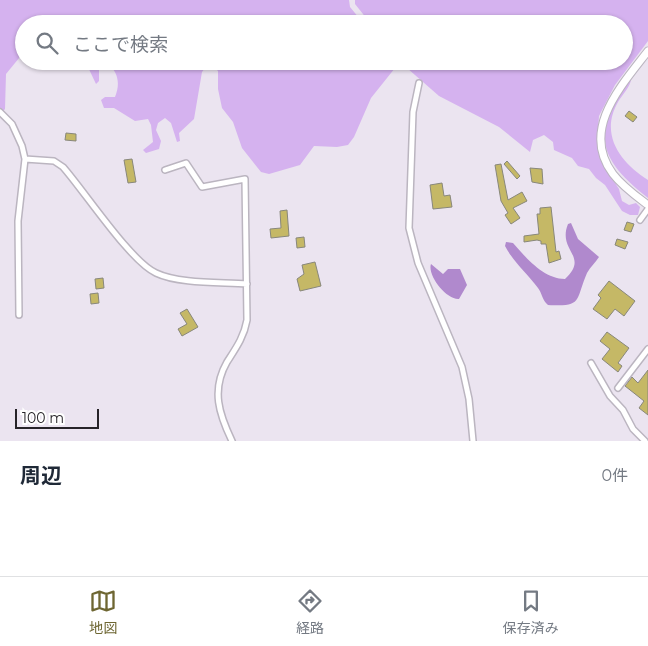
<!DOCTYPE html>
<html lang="ja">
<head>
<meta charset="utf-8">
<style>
  :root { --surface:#fff; --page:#f6f6f7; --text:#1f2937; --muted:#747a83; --line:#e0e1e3; --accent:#6e6632 }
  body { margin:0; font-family:Montserrat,"Noto Sans JP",sans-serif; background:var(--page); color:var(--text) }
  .scale { position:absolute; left:15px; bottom:12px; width:84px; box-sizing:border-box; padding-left:5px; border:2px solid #262328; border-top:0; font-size:14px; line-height:18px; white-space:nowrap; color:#262328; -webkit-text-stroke:4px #fff; paint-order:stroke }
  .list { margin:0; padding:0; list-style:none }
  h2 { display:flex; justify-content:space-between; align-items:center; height:65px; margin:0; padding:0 20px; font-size:21px }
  h2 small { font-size:16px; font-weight:400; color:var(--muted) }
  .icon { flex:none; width:28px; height:28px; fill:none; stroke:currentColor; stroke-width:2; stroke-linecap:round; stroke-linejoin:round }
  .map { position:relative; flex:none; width:648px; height:441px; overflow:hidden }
  .search { position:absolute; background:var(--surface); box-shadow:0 1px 4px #0004; left:15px; right:15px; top:15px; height:55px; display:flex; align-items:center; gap:12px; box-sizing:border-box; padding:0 18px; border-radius:28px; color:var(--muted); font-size:19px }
  .sheet { height:135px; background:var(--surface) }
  nav { display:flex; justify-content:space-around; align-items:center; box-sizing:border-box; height:70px; border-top:1px solid var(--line); background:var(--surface); font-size:14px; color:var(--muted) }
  nav a { display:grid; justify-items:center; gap:2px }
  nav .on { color:var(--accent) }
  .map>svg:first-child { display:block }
  .green { fill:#d5b2ef }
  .water { fill:#b089cd }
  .building { fill:#c5b866; stroke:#88877b }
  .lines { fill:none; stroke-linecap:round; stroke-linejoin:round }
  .minor-casing { stroke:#bbb5c0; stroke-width:8 }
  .tertiary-casing { stroke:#bbb5c0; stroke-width:9 }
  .minor { stroke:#fff; stroke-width:5 }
  .tertiary { stroke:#fff; stroke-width:7 }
</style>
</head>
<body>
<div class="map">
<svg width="648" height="441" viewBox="0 0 648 441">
  <rect width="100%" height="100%" fill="#ebe4f0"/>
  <!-- green -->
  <path class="green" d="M0,0H349L350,7L364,24H24V52L6,74L5,109L0,115Z
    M355,0H648V41L615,85L599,116L597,145L601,161L619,189L622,201L629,205L636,203L640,207L638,215H630L622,211L605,185L596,178L589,169L578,166L572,158L554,150L553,142L544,135L533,140L530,152L499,127L439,96L399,61H624V24H371L355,4Z
    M79,61H391L395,68L371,98L354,137L348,145L337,147L314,146L300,165L269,174L261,172L242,148L233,122L222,108L218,89V71L212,65H207L202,72L194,119L179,133L180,141L177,142L171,123L165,118L158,123L156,130L161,141L159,149L146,153L143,150L153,142L151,125L148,119L135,121L114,108H104L101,100L105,97H115C120,85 119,73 108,64L99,70V81L96,84L87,65Z
    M631,79C631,86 622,95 618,102C599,135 621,163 648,180V198C597,158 591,133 631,79Z"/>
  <!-- water -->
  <path class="water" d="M571,223L578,239L599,257C596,262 590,267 587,273C575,301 583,307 548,305C542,300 542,293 538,288C527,273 514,263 505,246L506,242L513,243C526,258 544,279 565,279C590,256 557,251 568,224Z
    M431,264L443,274L448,269H460L467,285L459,299C446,300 427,275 431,264Z"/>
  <!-- building -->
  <path class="building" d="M629,111L637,117L633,122L625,116Z
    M66,133L76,134V141L65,140Z
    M132,159L136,182L128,183L124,160Z
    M507,161L520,176L517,179L504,164Z
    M501,164L508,200L522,192L527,201L513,208L520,218L511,224L505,215L508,213L501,201L495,165Z
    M530,168L542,169L543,184L532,182Z
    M442,183L444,196L450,195L452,207L433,209L430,185Z
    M551,207L556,252L559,251L561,259L549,263L546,244H541V241L537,240L524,242V236L539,234L537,214H540V208Z
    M287,210L289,236L271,238L270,229L281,228L280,211Z
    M627,222L634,224L631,232L624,230Z
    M304,237L305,247L297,248L296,238Z
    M617,239L628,242L625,249L615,245Z
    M315,262L321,286L300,291L297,279L304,274L302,265Z
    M103,278L104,288L96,289L95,279Z
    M609,281L635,301L624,316L615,309L607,319L593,309L601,298L598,295Z
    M98,293L99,303L91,304L90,294Z
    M187,309L198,327L182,336L178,329L187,324L180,313Z
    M607,332L629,348L618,363L622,366L618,372L602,359L610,349L600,341Z
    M648,370V415L639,408L644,401L625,386L632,377L638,383Z"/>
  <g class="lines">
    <defs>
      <path id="minor" d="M419,83L413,112L409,228L418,263L462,367L469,399L473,441
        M0,112L12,124L22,146L25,159L18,221L19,315
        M25,159L54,161L63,167C85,192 130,261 156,273C179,284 221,282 247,284
        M165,170L186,163L202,187L245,179L247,320C244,337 236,348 227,362C211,390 219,414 232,441
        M640,220L648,209
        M591,363L610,396L623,410L633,429L645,441
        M618,388L648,349"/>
      <path id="tertiary" d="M648,51C621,86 580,130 613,174C623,187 636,196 648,205"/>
    </defs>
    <!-- minor casing -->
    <use href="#minor" class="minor-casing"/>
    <!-- tertiary casing -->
    <use href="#tertiary" class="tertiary-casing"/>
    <!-- minor -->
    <use href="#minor" class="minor"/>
    <!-- tertiary -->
    <use href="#tertiary" class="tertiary"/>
  </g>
</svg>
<div class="scale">100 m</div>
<div class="search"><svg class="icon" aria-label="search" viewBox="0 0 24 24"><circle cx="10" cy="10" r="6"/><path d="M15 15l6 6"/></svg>ここで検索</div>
</div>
<section class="sheet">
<h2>周辺<small>0件</small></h2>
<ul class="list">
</ul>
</section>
<nav>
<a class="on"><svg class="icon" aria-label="map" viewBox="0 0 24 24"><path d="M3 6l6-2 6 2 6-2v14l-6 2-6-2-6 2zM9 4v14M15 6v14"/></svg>地図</a>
<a><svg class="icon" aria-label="directions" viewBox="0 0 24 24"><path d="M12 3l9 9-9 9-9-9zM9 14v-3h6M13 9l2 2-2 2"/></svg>経路</a>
<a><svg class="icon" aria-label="saved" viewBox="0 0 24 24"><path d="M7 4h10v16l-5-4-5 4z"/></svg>保存済み</a>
</nav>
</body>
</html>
